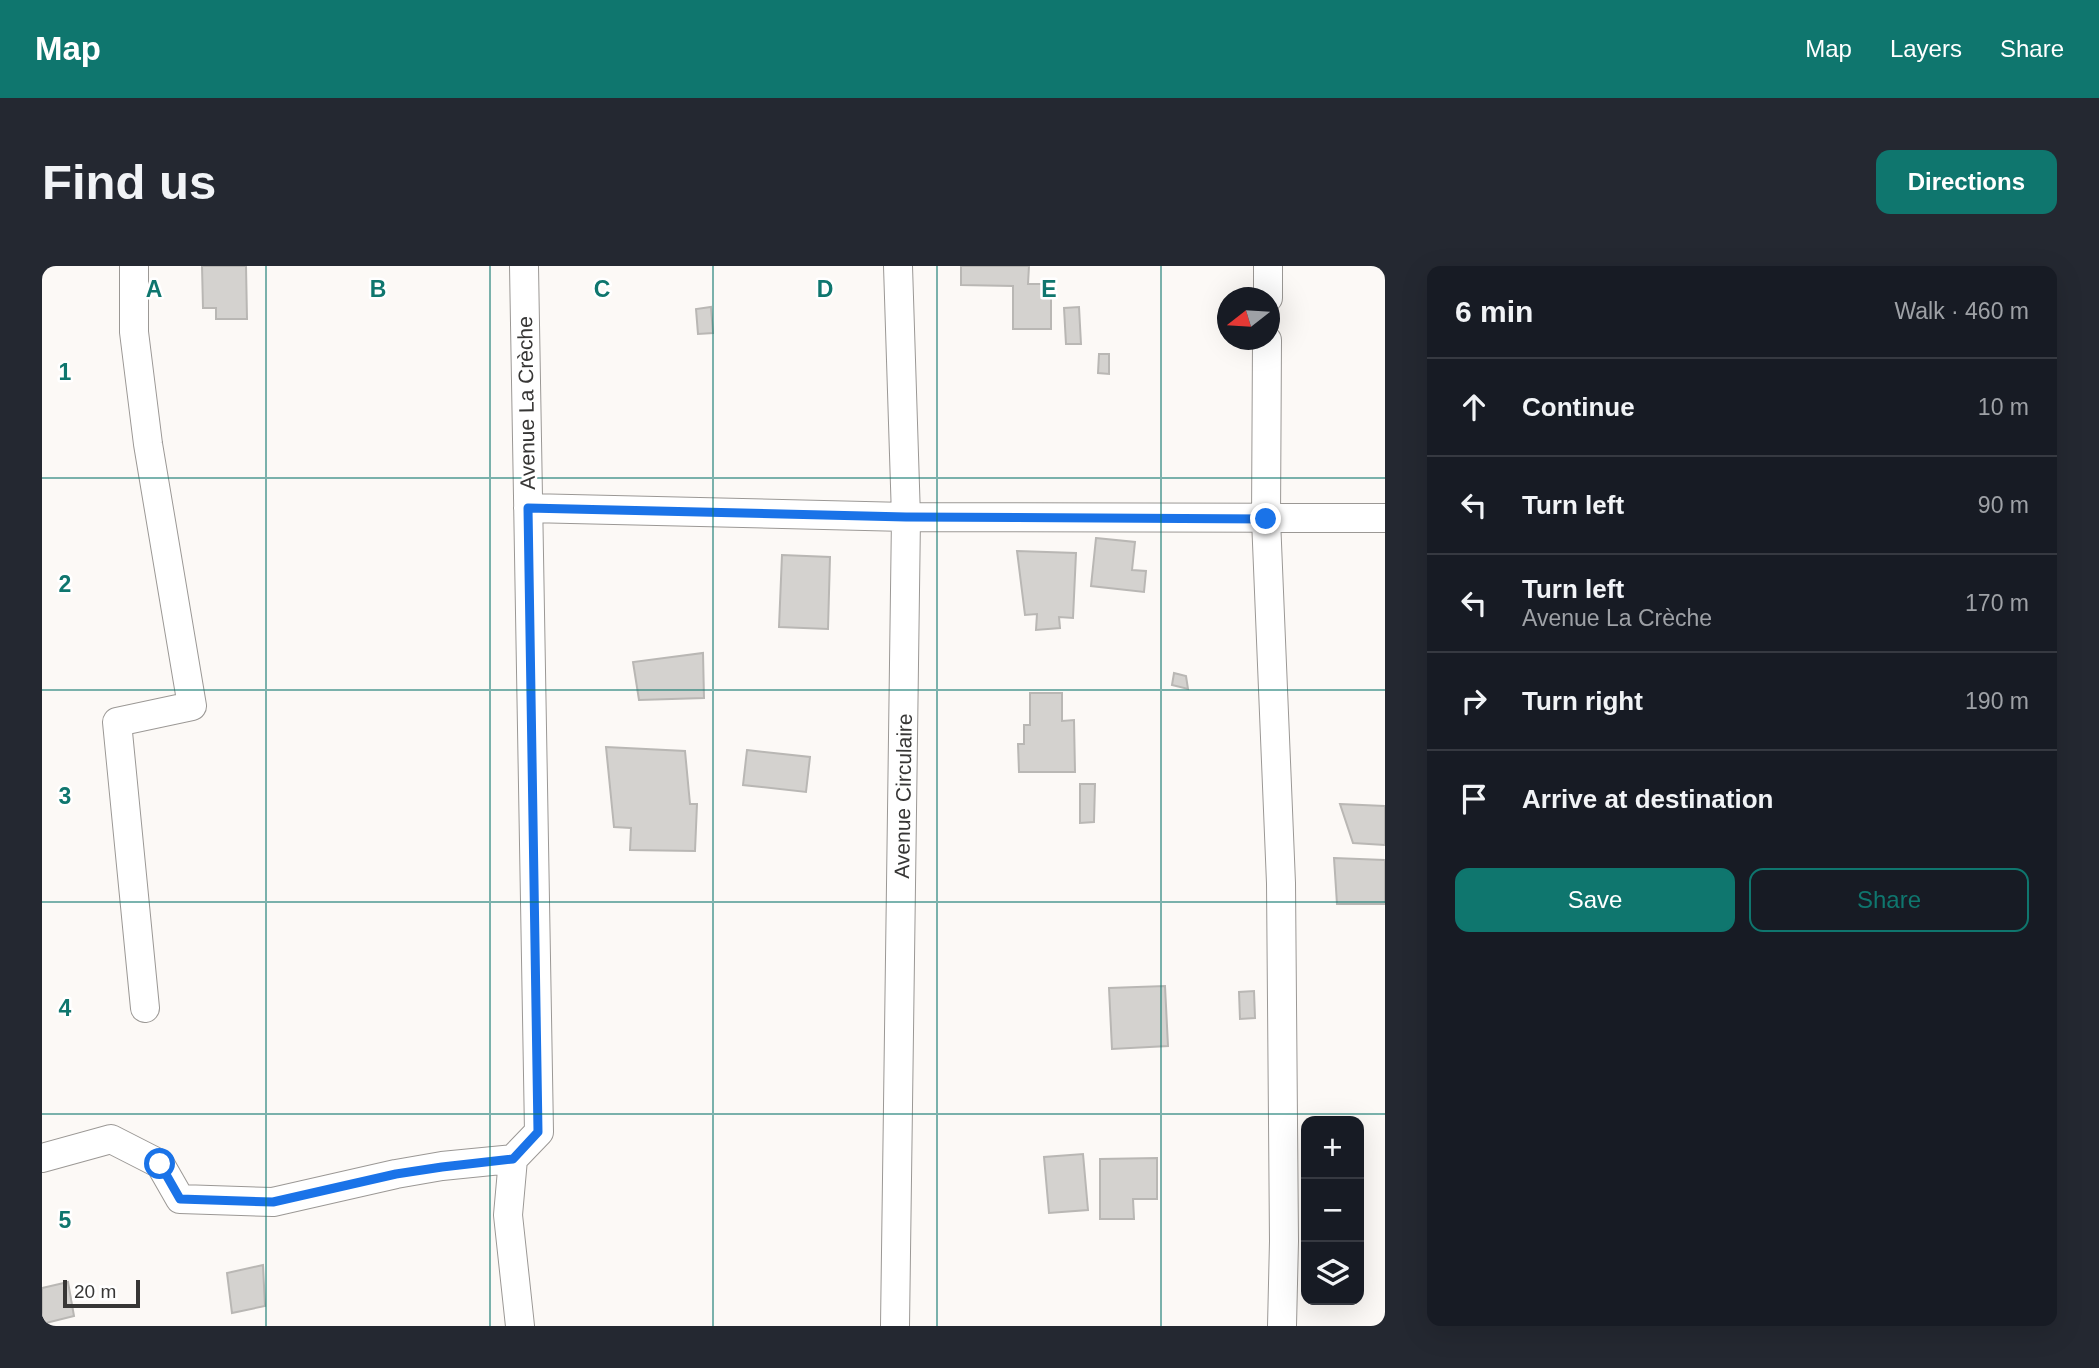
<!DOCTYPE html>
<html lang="en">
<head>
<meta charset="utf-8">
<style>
  :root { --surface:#171b24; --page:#242831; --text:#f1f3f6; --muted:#9ea1a6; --line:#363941; --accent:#0f766e }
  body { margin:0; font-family:Arial,sans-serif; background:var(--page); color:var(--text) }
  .controls { position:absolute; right:21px; bottom:21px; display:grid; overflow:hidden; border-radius:14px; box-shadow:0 7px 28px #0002 }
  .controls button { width:63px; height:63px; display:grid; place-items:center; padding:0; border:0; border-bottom:2px solid var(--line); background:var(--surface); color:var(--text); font:35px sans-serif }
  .compass { position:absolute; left:1175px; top:21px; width:63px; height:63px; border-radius:50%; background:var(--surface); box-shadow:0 7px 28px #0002; rotate:253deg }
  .scale { position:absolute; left:21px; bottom:18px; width:77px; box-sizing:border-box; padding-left:7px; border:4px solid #373635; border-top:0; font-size:19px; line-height:24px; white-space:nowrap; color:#373635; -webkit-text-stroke:5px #fff; paint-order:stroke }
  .stop { position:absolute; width:21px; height:21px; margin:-16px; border:5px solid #1a73e8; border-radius:50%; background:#fff }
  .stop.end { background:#1a73e8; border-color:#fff; box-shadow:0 2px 7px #0008 }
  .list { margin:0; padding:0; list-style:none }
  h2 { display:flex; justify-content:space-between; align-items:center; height:91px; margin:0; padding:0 28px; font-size:30px }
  h2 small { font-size:23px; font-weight:400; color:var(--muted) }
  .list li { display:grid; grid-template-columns:46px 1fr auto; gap:21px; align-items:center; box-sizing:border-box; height:98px; padding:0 28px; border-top:2px solid var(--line) }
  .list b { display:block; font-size:26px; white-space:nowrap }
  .list p { margin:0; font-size:23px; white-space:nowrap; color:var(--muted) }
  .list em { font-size:23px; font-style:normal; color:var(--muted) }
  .actions { display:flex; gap:14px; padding:21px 28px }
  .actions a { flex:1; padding:16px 0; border:2px solid var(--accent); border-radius:14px; text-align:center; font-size:24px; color:var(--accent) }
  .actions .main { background:var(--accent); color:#fff }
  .icon { flex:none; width:38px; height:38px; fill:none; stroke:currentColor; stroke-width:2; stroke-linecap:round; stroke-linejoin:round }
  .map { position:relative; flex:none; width:1343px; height:1060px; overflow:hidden; border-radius:14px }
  header { display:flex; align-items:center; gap:42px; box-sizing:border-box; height:98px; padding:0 35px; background:var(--accent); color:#fff }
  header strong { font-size:33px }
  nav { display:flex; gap:38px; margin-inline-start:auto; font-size:24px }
  .intro { display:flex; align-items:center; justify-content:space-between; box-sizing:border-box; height:168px; padding:0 42px }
  h1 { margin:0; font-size:49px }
  .button { padding:18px 32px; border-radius:14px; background:var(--accent); color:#fff; font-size:24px; font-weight:700 }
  main { display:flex; gap:42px; padding:0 42px }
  aside { flex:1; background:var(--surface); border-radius:14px; box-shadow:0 7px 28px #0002 }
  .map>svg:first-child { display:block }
  .building { fill:#d4d2cf; stroke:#b9b7b4; stroke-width:2 }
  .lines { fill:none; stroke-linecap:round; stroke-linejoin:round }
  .minor-casing { stroke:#9b9895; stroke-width:30 }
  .minor { stroke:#fff; stroke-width:28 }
  .route { stroke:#1a73e8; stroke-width:9 }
  .grid { fill:none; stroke:#0f766e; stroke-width:2; stroke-opacity:0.55 }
  .labels { text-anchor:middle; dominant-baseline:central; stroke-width:5; stroke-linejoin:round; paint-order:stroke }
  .street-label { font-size:21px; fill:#373635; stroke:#fff }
  .grid-label { font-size:23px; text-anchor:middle; font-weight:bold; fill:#0f766e; stroke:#fff; stroke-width:5; stroke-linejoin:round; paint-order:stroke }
</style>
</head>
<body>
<header>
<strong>Map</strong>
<nav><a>Map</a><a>Layers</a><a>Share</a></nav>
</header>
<div class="intro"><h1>Find us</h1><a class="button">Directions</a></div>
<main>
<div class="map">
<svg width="1343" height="1060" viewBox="0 0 1343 1060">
  <rect width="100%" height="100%" fill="#fcf9f6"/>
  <!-- building -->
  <path class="building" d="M160,0H204L205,53H174V42H161Z
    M919,0H987L986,18H1009V63H971V20L919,19Z
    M669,41L671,67L656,68L654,43Z
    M1037,41L1039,78H1024L1022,42Z
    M1057,88H1067V108L1056,107Z
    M1054,272L1093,276L1090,304L1104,305L1102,326L1049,320Z
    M975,285L1034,287L1031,352L1017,351L1018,362L994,364L995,348L983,349Z
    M740,289L788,291L786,363L737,361Z
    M661,387L662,432L597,434L591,396Z
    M1132,407L1144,410L1146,423L1130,419Z
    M988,427H1020V455L1032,454L1033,506H977L976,478H982V459H988Z
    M564,481L643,485L648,538H655L653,585L588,584L589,562L572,561Z
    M705,484L768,491L764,526L701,519Z
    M1038,518H1053L1052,556L1038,557Z
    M1298,538L1343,540V579L1311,577Z
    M1292,592L1343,594V638H1295Z
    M1123,720L1126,780L1070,783L1067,722Z
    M1212,725L1213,752L1198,753L1197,726Z
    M1041,888L1046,944L1007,947L1002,891Z
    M1115,892V933H1091L1092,953H1058V893Z
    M221,999L223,1040L190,1047L185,1007Z
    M26,1016L32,1050L0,1058V1022Z"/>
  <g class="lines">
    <defs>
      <path id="minor" d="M92,0V66L106,178L150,440L75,456L103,742
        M1226,32V0
        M1225,74L1224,253L1239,617L1242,975L1240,1060
        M486,242L864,251L1343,252
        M0,892L69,873L118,898L138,933L231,936L354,908L400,900L471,893
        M478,1060L466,949L471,893L497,866L482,0
        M853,1060L864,251L856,0"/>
    </defs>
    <!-- minor casing -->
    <use href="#minor" class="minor-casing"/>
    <!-- minor -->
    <use href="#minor" class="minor"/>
  </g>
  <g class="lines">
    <!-- route -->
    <path class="route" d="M118,898L138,933L231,936L354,908L400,901L471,893L496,866L486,242L864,251L1224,253"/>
  </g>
  <!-- grid -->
  <path class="grid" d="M224,0V1060M448,0V1060M671,0V1060M895,0V1060M1119,0V1060M0,212H1343M0,424H1343M0,636H1343M0,848H1343"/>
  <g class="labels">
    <!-- street labels -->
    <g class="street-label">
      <text transform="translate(484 137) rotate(-91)">Avenue La Crèche</text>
      <text transform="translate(861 530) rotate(-89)">Avenue Circulaire</text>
    </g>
  </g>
  <g class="grid-label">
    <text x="112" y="31">A</text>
    <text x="336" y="31">B</text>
    <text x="560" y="31">C</text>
    <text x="783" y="31">D</text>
    <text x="1007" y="31">E</text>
    <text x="23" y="114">1</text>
    <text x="23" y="326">2</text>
    <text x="23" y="538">3</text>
    <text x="23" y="750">4</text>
    <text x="23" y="962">5</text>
  </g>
</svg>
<div class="controls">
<button>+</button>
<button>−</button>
<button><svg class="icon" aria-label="layers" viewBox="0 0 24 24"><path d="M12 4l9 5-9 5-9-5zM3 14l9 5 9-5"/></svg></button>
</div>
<svg class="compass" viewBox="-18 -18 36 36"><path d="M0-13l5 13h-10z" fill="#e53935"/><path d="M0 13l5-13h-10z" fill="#9ea1a6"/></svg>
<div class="scale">20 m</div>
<div class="stop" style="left:118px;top:898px"></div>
<div class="stop end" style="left:1224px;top:253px"></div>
</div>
<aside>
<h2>6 min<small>Walk · 460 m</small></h2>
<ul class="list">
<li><svg class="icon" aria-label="ahead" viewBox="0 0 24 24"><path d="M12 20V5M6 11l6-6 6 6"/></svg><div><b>Continue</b></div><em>10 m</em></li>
<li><svg class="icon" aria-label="left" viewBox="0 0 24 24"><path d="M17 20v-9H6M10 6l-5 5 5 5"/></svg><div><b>Turn left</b></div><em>90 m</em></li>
<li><svg class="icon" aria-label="left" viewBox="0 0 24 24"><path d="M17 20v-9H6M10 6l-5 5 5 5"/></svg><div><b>Turn left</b><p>Avenue La Crèche</p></div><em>170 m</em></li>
<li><svg class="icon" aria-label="right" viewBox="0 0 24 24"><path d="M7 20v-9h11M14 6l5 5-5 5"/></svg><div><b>Turn right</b></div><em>190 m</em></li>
<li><svg class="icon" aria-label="arrive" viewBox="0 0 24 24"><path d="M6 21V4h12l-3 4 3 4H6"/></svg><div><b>Arrive at destination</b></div></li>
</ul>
<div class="actions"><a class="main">Save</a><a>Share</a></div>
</aside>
</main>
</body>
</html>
